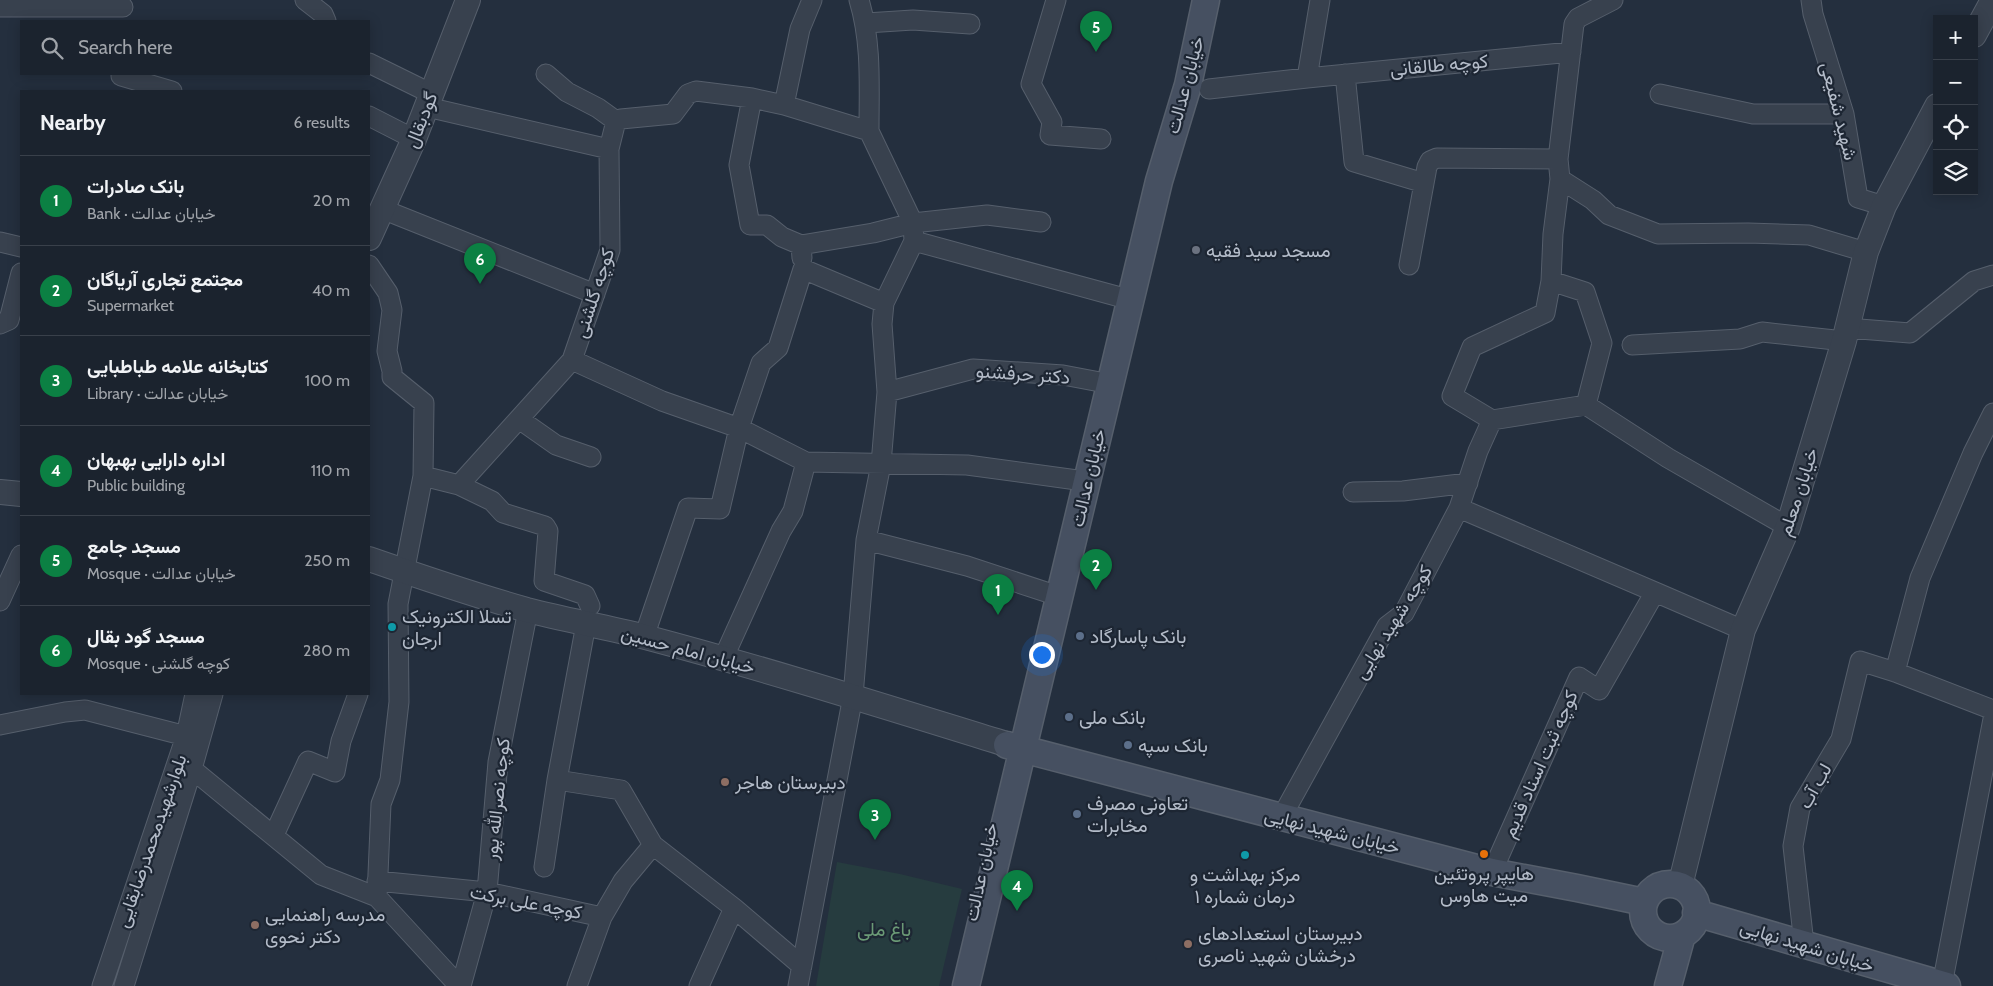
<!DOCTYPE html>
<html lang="en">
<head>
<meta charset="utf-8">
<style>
  :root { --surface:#1b232e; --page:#282f3a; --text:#f1f3f6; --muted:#a0a4aa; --line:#39404a; --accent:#0b8043 }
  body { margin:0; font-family:Cabin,Vazirmatn,sans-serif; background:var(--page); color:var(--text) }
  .controls { position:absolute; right:15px; top:15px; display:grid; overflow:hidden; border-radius:0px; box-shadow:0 2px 12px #0003 }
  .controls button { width:45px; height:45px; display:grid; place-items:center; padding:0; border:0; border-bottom:1px solid var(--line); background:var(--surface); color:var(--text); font:25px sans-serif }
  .you { position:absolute; left:1041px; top:654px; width:18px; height:18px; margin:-12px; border:4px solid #fff; border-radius:50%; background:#1a73e8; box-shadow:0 0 0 8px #1a73e833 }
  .badge { display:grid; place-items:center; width:32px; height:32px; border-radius:50%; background:var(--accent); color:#fff; font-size:16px; font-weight:700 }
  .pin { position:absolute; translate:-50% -41px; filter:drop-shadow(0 1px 2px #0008) }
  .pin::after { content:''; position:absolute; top:26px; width:18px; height:15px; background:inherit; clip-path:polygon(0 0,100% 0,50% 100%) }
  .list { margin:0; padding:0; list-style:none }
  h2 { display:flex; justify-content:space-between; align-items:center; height:65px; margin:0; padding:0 20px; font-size:21px }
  h2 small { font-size:16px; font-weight:400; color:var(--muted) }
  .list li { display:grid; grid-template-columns:32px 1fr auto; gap:15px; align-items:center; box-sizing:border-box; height:90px; padding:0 20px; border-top:1px solid var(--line) }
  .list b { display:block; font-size:19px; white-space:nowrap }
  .list p { margin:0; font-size:16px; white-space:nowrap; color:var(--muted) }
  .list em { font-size:16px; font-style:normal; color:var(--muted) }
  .icon { flex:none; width:28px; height:28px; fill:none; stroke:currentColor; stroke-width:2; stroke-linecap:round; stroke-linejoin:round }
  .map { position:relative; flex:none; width:1993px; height:986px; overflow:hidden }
  .search { position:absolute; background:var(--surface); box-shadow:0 2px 12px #0003; left:20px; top:20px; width:350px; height:55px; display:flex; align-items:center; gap:12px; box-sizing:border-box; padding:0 18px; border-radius:0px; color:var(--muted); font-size:19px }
  .panel { position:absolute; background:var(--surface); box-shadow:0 2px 12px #0003; left:20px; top:90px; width:350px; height:605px; border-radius:0px }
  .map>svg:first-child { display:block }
  .green { fill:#263c3f }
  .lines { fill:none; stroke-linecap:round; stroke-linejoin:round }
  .minor-casing { stroke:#565f6c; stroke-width:21 }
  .tertiary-casing { stroke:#565f6c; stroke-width:26 }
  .secondary-casing { stroke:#565f6c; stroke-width:29 }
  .minor { stroke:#38414e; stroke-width:19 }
  .tertiary { stroke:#38414e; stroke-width:24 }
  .secondary { stroke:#465061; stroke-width:26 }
  .worship-dot { fill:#6b7280; stroke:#1d2633; stroke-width:2 }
  .culture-dot { fill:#0f9aa8; stroke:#1d2633; stroke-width:2 }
  .service-dot { fill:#5c6f8a; stroke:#1d2633; stroke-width:2 }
  .education-dot { fill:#8d6e63; stroke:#1d2633; stroke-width:2 }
  .food-dot { fill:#e8710a; stroke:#1d2633; stroke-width:2 }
  .labels { text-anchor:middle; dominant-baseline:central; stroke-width:4.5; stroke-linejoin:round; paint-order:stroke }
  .street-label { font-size:19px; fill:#b4bcc9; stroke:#1d2633 }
  .poi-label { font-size:19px; fill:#b4bcc9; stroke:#1d2633; text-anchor:start }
  .park-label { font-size:19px; fill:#6b9a76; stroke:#1d2633 }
</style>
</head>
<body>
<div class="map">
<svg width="1993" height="986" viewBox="0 0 1993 986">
  <rect width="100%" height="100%" fill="#242f3e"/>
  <!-- green -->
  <path class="green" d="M837,862L900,874L962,889L939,986H816Z"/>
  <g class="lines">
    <defs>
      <path id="minor" d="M305,0L323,14L326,21
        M859,0C872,43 869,87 869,131
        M1056,0L1031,84L1052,122L1050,135L1101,139
        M1320,0L1307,78L1571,52
        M1613,0L1578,18L1574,24L1558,159L1560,179L1553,234L1551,281L1545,313L1472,347L1452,396L1492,420L1586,405L1668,458L1788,527
        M1811,0L1813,14L1844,114L1858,198L1884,206
        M0,7H123
        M866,23L913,20L970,24
        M369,63L432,94
        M546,74L567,92L598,108L616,121
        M1345,74L1354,162L1424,183
        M121,76L172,91
        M1209,89L1307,78
        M1660,94L1753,114H1844
        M752,98L739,165L750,225H767L782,237L801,245L802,258
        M784,105L869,131L913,223L914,241L1120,297
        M427,107L609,149
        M369,116L414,139
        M1560,179L1593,200L1609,215L1658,234L1748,233L1809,235L1866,252
        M382,209L595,294
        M0,242L21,247
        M801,245L873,233L913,223L987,215L1041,222
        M369,265L388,293L392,310L387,351L392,371V377L424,403L423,476
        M1409,265L1427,167L1430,161L1437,158L1558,159
        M1551,281L1585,292L1602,343L1586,405
        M0,324L9,320L21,273
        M1847,328L1910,333L1974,281L1993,275
        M1632,345L1740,339L1762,332L1844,341
        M572,360L662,401L739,428L806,462L967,465L1077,480
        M887,392L973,369L1063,375L1100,382
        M519,419L556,445L591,457
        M459,485L492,501L503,513L545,526L548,531L544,581L585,595L590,606
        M1353,492L1403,491L1468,483
        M1459,508L1655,592
        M866,540L967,566L1049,593
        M0,601L21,555
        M644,637L688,508L720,509L739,428L761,363L778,348L803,269L884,303
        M723,659L781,531L793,511L806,462
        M1895,672L1920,578L1973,453L1993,413
        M0,725L65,712L85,710L186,736
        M192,769L321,875L377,897L459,986
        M557,780L586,624
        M1281,818L1387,626L1404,613L1459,508L1478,451L1492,420
        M274,835L308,761L335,772L341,741L358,694
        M544,867L557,780L621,790L653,845L734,908L802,966
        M1492,872L1579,677L1599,690L1655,592L1743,630
        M377,881L487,892L602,917L577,986
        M377,897L381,804L390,780L399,702L398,604L423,476L459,485L572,360L610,250L609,149L616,121L621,119L673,114L688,94L696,91L752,98L784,105L800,29L812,0
        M602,917L623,881L653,845
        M1804,944L1793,846L1800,808L1841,739L1860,661L1895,672L1993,710
        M1942,985L1993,719
        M102,986L186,736L195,694
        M124,986L192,769L213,694
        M461,986L487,892L498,762L528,610
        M699,986L734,908
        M798,986L853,696L866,540L881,464L887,392L882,324L884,303L914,241"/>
      <path id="tertiary" d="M1974,35L1993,0
        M369,238L414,139L468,0
        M0,492L21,494
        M369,559C421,577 474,595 527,610C566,620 606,627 645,637C766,669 886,707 1006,744
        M1680,886L1743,630L1788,527L1844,341L1866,252L1884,206L1937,106"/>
      <path id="secondary" d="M1007,745L1492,872L1577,888L1644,902
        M1643 911a27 27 0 1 1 54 0a27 27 0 1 1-54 0Z
        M1696,913L1947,986
        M966,986L1159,181L1188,85L1206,0
        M1668,986L1682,935"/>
    </defs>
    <!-- minor casing -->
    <use href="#minor" class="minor-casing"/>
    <!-- tertiary casing -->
    <use href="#tertiary" class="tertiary-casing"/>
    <!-- secondary casing -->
    <use href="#secondary" class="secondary-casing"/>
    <!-- minor -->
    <use href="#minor" class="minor"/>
    <!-- tertiary -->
    <use href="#tertiary" class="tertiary"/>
    <!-- secondary -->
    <use href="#secondary" class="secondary"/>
  </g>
  <!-- markers -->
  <circle class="worship-dot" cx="1196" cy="250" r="5"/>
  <g class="culture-dot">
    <circle cx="392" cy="627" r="5"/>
    <circle cx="1245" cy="855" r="5"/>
  </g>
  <g class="service-dot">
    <circle cx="1080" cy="636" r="5"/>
    <circle cx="1069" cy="717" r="5"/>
    <circle cx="1128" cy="745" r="5"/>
    <circle cx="1077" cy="814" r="5"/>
  </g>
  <g class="education-dot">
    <circle cx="725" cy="782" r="5"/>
    <circle cx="255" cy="925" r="5"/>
    <circle cx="1188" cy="944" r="5"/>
  </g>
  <circle class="food-dot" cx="1484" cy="854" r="5"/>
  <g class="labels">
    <!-- street labels -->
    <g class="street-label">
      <text transform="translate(1439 65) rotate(-5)">کوچه طالقانی</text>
      <text transform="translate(1185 85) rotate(-75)">خیابان عدالت</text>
      <text transform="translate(1839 111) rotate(76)">شهید شفیعی</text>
      <text transform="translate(421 120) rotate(-68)">گودبقال</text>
      <text transform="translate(594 293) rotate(-72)">کوچه گلشنی</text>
      <text transform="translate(1023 374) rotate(4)">دکتر حرفشنو</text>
      <text transform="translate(1088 478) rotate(-77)">خیابان عدالت</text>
      <text transform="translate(1798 492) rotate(-72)">خیابان معلم</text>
      <text transform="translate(1393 622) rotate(-58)">کوچه شهید نهایی</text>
      <text transform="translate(688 650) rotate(15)">خیابان امام حسین</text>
      <text transform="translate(1540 764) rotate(-66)">کوچه ثبت اسناد قدیم</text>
      <text transform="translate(1815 786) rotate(-61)">لب آب</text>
      <text transform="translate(497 799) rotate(-84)">کوچه نصرالله پور</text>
      <text transform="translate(1332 831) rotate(14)">خیابان شهید نهایی</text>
      <text transform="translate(151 841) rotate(-71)">بلوارشهیدمحمدرضابقایی</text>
      <text transform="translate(981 872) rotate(-78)">خیابان عدالت</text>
      <text transform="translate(526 902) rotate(11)">کوچه علی برکت</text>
      <text transform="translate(1807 946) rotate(17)">خیابان شهید نهایی</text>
    </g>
    <!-- poi labels -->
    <g class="poi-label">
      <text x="1206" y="250">مسجد سید فقیه</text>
      <text x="402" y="616">تسلا الکترونیک<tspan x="402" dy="22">ارجان</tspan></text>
      <text x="1090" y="636">بانک پاسارگاد</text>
      <text x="1079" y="717">بانک ملی</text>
      <text x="1138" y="745">بانک سپه</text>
      <text x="735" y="782">دبیرستان هاجر</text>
      <text x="1087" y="803">تعاونی مصرف<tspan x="1087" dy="22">مخابرات</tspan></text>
      <text x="1484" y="873" text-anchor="middle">هایپر پروتئین<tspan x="1484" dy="22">میت هاوس</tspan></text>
      <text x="1245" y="874" text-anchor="middle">مرکز بهداشت و<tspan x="1245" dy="22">درمان شماره ۱</tspan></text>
      <text x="265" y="914">مدرسه راهنمایی<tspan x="265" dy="22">دکتر نحوی</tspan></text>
      <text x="1198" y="933">دبیرستان استعدادهای<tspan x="1198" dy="22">درخشان شهید ناصری</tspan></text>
    </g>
    <!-- park labels -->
    <g class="park-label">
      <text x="884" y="929">باغ ملی</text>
    </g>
  </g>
</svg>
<div class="controls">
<button>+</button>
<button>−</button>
<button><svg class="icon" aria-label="locate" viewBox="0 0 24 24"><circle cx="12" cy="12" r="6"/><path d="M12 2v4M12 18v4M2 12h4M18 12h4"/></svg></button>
<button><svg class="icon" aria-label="layers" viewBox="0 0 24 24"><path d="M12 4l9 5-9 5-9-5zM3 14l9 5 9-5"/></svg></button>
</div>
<div class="you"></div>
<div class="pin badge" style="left:998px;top:615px">1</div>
<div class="pin badge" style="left:1096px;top:590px">2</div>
<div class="pin badge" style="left:875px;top:840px">3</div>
<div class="pin badge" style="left:1017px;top:911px">4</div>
<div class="pin badge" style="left:1096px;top:52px">5</div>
<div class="pin badge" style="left:480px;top:284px">6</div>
<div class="search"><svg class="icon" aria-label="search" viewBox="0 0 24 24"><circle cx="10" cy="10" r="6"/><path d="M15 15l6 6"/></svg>Search here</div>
<section class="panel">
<h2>Nearby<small>6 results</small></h2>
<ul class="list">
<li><span class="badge">1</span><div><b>بانک صادرات</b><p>Bank · خیابان عدالت</p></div><em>20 m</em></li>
<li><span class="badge">2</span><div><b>مجتمع تجاری آریاگان</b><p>Supermarket</p></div><em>40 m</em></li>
<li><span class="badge">3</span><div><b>کتابخانه علامه طباطبایی</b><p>Library · خیابان عدالت</p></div><em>100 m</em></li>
<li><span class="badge">4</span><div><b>اداره دارایی بهبهان</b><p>Public building</p></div><em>110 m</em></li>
<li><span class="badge">5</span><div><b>مسجد جامع</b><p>Mosque · خیابان عدالت</p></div><em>250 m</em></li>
<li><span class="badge">6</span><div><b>مسجد گود بقال</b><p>Mosque · کوچه گلشنی</p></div><em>280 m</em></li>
</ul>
</section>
</div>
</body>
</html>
